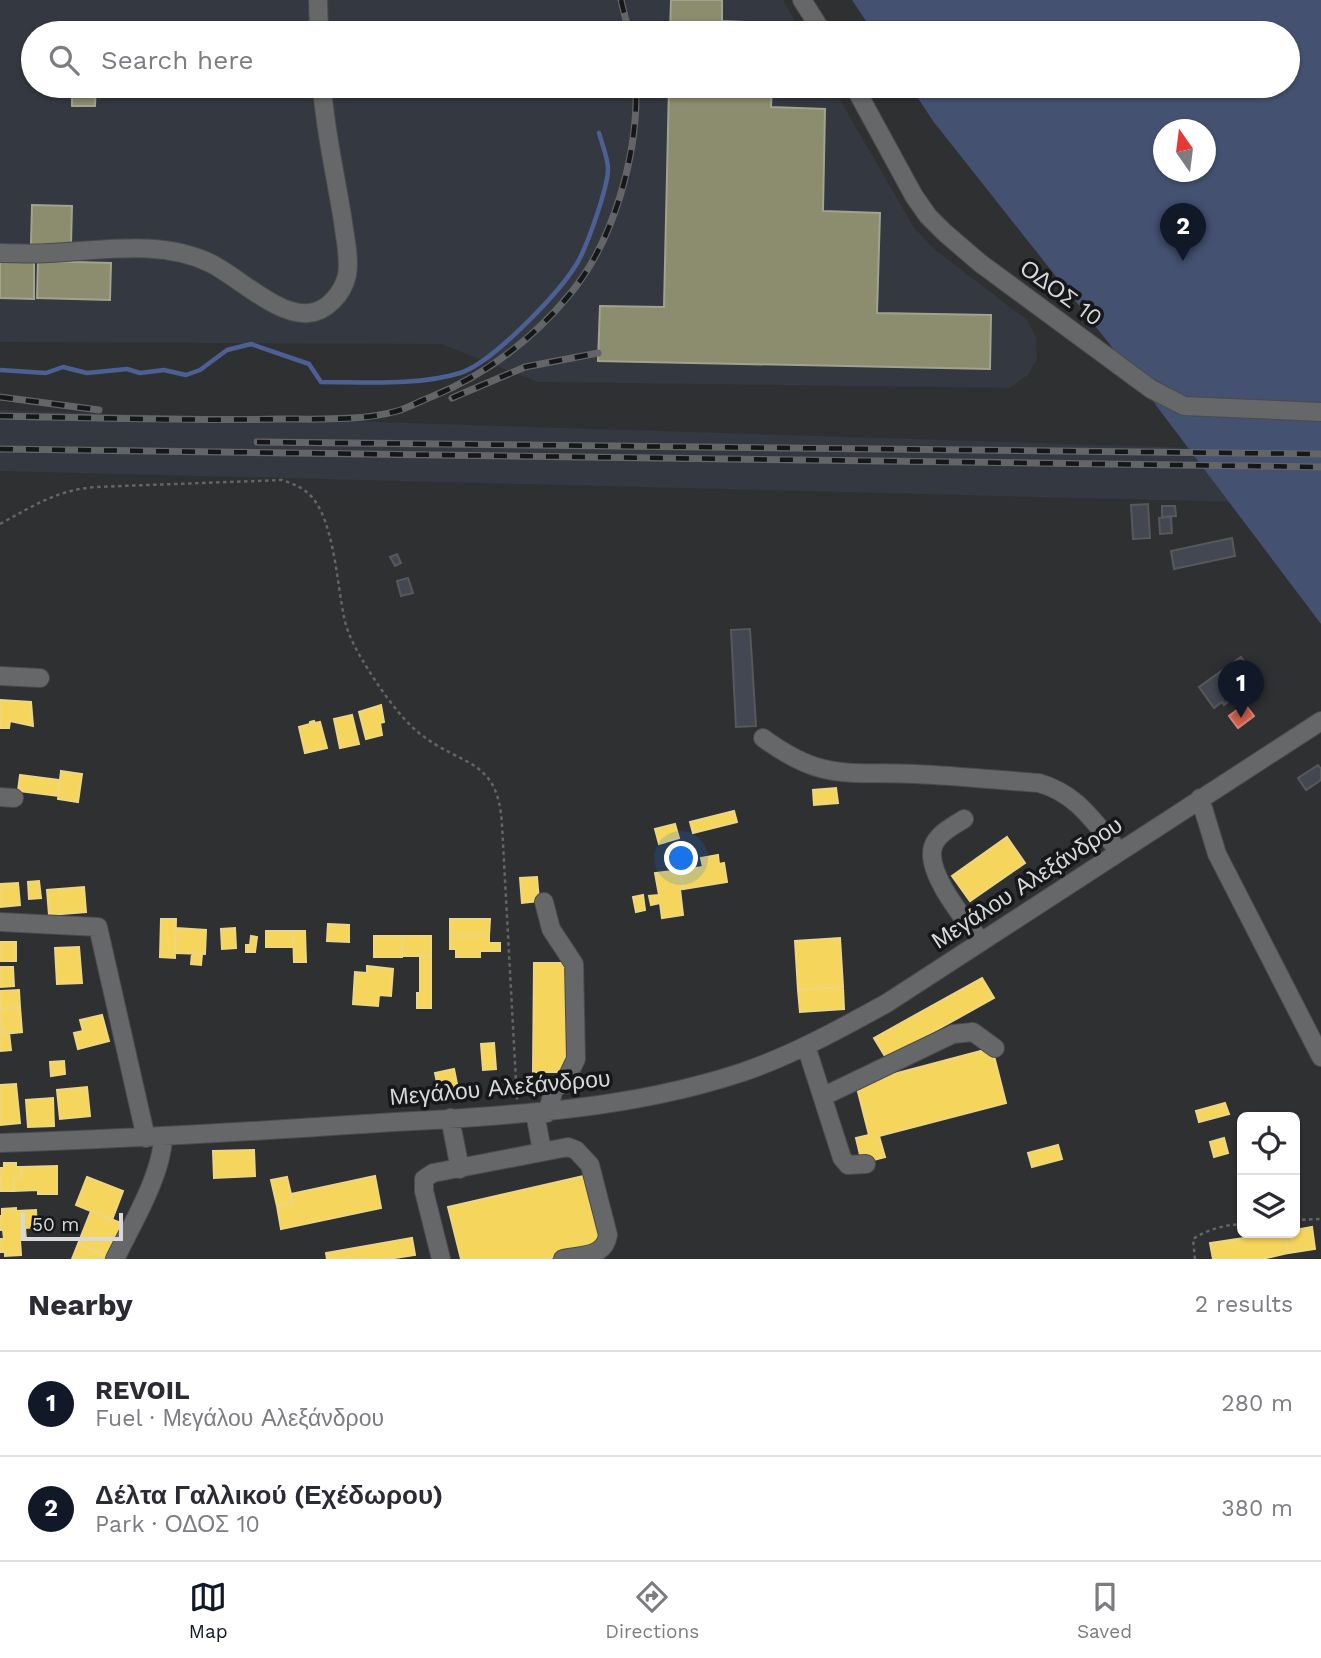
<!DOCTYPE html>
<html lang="en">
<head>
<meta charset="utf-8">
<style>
  :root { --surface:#fff; --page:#f2f2f3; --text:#2b2b33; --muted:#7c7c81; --line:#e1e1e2; --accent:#111827 }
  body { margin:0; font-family:"Work Sans",sans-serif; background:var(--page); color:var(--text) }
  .controls { position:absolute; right:21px; bottom:21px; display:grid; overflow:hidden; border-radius:10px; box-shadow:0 2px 5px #0004 }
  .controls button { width:63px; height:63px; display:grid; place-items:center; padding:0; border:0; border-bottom:2px solid var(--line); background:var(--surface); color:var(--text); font:35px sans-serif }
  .compass { position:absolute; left:1153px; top:119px; width:63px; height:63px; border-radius:50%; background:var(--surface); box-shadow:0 2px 5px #0004; rotate:346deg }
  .scale { position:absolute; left:21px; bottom:18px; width:102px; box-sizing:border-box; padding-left:7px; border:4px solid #d7d8da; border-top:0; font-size:19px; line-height:24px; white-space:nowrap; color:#d7d8da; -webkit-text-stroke:5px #161719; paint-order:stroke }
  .you { position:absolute; left:682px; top:859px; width:24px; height:24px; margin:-18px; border:5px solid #fff; border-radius:50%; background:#1a73e8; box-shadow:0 0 0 10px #1a73e833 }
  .badge { display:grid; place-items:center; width:46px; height:46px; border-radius:50%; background:var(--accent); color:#fff; font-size:23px; font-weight:700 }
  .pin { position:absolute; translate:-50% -58px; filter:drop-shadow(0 2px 4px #0008) }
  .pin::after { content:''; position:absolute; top:37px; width:24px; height:21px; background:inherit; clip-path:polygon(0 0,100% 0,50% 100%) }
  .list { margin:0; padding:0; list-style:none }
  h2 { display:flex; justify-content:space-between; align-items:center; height:91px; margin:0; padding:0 28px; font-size:30px }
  h2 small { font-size:23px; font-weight:400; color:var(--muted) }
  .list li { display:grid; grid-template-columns:46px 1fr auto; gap:21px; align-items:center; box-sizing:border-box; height:105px; padding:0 28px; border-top:2px solid var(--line) }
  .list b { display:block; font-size:26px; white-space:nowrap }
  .list p { margin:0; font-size:23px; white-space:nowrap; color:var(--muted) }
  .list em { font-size:23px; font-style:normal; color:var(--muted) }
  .icon { flex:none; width:38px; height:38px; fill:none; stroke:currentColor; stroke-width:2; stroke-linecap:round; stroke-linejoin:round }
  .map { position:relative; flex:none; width:1321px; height:1259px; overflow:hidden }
  .search { position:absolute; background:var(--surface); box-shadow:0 2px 5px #0004; left:21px; right:21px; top:21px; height:77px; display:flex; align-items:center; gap:18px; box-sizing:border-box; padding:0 24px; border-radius:38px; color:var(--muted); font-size:26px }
  .sheet { height:301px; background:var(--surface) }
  nav { display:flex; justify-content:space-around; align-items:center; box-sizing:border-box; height:98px; border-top:2px solid var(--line); background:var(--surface); font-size:19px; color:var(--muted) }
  nav a { display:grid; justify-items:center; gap:4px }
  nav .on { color:var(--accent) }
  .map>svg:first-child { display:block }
  .built { fill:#343840 }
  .green { fill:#445171; fill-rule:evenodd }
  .homes { fill:#f6d55c; stroke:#edd682; stroke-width:2 }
  .shops { fill:#d6604d; stroke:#d68477; stroke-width:2 }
  .industry { fill:#8c8c6e; stroke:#a2a38e; stroke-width:2 }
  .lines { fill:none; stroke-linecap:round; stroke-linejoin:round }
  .stream { stroke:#4c6093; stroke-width:4.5 }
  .building { fill:#424751; stroke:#57585a; stroke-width:2 }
  .minor-casing { stroke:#4a4b4c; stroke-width:20 }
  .path { stroke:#646566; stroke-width:2.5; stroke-dasharray:3.5 3.5; stroke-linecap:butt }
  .minor { stroke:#666768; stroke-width:18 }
  .rail-casing { stroke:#646566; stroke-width:7 }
  .rail { stroke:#161719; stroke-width:4.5; stroke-dasharray:13; stroke-linecap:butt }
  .labels { text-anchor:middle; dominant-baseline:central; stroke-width:7; stroke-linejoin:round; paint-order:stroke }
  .street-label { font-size:23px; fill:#d7d8da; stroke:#161719 }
</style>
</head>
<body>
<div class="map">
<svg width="1321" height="1259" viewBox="0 0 1321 1259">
  <rect width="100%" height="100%" fill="#2e3032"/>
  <!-- built -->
  <path class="built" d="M0,0H783L802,33H33V86H832L913,226L934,249L1027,320L1036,338L1037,358L1029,374L1010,388L538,382L441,344L0,342Z
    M0,410L1321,452V504L0,471Z"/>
  <!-- green -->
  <path class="green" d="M852,0H1321V624L1115,351L933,121L910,86H1288V33H874ZM1164,130H1206V172H1164Z"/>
  <!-- homes -->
  <path class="homes" d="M0,700L31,702L33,726L10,721L9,728H0Z
    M381,705L384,722L380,723L382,735L366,739L359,712Z
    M352,715L359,744L340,748L334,719Z
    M314,721L315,723L320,722L327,748L305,753L299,727L310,724V722Z
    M61,771L82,774L78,802L58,799Z
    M20,775L60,780L58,796L18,791Z
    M836,788L838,803L814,805L813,790Z
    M734,811L737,822L693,833L690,822Z
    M675,824L679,838L659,844L655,829Z
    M1007,837L1025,863L970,901L952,876Z
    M718,855L719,864L724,863L727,882L683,889L680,870L703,867L701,858Z
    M680,870L683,889H680L683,915L662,918L660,903L651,905L649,896L659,895L655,873Z
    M537,877L539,901L522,903L520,878Z
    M39,881L41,898L29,899L28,882Z
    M18,883L20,905L0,907V884Z
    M84,887L86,912L49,915L47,890Z
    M643,895L645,910L636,912L633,897Z
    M161,919H176L175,958L160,957Z
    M450,919H490L489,936H450Z
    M328,924L349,925V942L327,941Z
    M176,928L206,930L205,954L175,953Z
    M235,928L236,948L222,949L221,929Z
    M266,931H293V947H266Z
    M293,931H305L306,962H294Z
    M251,936L257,937L255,952H246V945H250Z
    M374,936H402V957H374Z
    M402,936H431V956H402Z
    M450,936H489V943H500V951H480V957H456V949H450Z
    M840,938L843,987L798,990L795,941Z
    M0,942H16V961H0Z
    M79,947L82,983L57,984L55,948Z
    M192,953L202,954L201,965L191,964Z
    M420,956H431V1008H417V993H420Z
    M534,963H567L566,1072H533Z
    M367,966L393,969L391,996L379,995L378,1006L353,1004L355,972L367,973Z
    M0,967H13L14,986L0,987Z
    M982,978L994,998L886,1058L874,1038Z
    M843,987L844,1009L800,1012L798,990Z
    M19,990L20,1007L0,1009V991Z
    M20,1007L22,1032L4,1034L3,1028L0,1029V1009Z
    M102,1015L109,1041L78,1049L74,1033L83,1031L80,1020Z
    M3,1028L4,1034L9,1033L11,1050L0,1051V1029Z
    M494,1043L496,1069L483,1070L481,1044Z
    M992,1048L1006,1103L879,1136L885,1157L862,1163L856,1138L869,1135L856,1084Z
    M64,1061L65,1074L51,1076L50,1062Z
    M454,1069L459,1094L440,1097L435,1073Z
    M16,1084L20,1123L0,1125V1085Z
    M87,1087L90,1116L60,1119L57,1090Z
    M53,1098L54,1126L28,1127L26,1100Z
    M1225,1103L1229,1114L1199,1122L1196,1111Z
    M1224,1138L1228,1153L1214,1157L1210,1142Z
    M1058,1145L1062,1159L1032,1167L1028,1153Z
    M254,1150L255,1176L214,1178L213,1151Z
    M4,1163H16V1167H21V1178H13L14,1191H1L0,1168H4Z
    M57,1166V1194H38V1190L14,1191L13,1178H21V1167Z
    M588,1175L605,1245L547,1259H461L448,1207Z
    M375,1176L381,1208L281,1229L277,1206L293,1203L291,1194Z
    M87,1177L123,1191L112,1220L76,1205Z
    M287,1177L293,1203L277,1206L271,1180Z
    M16,1208V1211L36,1210L37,1227L25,1228L26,1240H20L21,1255L5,1256V1252H0V1239H4L3,1230H0V1216H2V1209Z
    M91,1211L126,1225L112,1258L78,1244Z
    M1312,1227L1315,1249L1288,1253L1285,1233H1295V1230Z
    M1277,1233H1285L1288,1253L1262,1259H1213L1210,1243Z
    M412,1238L415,1255L388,1259H327L326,1253Z
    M78,1244L112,1258V1259H72Z"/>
  <!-- shops -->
  <path class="shops" d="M1245,704L1254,716L1238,728L1229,716Z"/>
  <!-- industry -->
  <path class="industry" d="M671,0H722V21L773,23V33H670Z
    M72,86H96L95,106H72Z
    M669,86H772L771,107L825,109L823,211L880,213L877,313L991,315L990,369L598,361L600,306L664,307Z
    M32,205L72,206L71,244H31Z
    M0,261H34V299L0,298Z
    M38,261L111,263L110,300L37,298Z"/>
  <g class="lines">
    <!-- stream -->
    <path class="stream" d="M0,370L46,373L63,367L87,373L127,369L140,373L164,370L186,375L200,370L227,350L251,344L309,364L321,382C365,382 418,386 460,373C492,363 558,294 576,265C586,250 608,187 608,169C608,158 602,144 599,133"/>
  </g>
  <!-- building -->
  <path class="building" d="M1148,504L1150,538L1133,539L1131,505Z
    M1162,506H1175L1176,516L1162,517Z
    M1171,517L1172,533L1160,534L1159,518Z
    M1232,538L1235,556L1174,569L1171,551Z
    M397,554L401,563L395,566L390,557Z
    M408,578L413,593L401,596L397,581Z
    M750,629L756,726L736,727L731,630Z
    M1241,657L1257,679L1224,705L1222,702L1214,708L1199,687Z
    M1318,765L1321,769V780L1306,790L1298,778Z"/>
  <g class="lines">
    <defs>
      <path id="minor" d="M318,0L319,33
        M802,0L823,33
        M854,86L914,196L928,216L944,232L980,263L1151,389L1184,406L1321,412
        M0,253C16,253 32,254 48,253C102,251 159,239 210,263C237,276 277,316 308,313C327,312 343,293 347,275C350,258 345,238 343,222C336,176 325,132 322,86
        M0,676L40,678
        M763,738C823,782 847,771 916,774C957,776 998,780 1039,783C1078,794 1094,823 1119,851
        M0,797L14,798
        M1200,798L1217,854L1321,1057
        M964,819C953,826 937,834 933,847C925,873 966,921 981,942
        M544,902L551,929L574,964L576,1059L565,1082L554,1089L547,1113
        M0,922L98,927L146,1138
        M806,1046L842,1158L848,1165L866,1164
        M824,1096L953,1034L973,1032L995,1048
        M535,1113L542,1151
        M450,1118L460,1169
        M0,1143C122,1139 243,1132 364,1124C491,1116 618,1113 740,1073C791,1056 840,1029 887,1003L1321,721
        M115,1259C132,1224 162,1175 163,1137
        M441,1259L424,1191V1179L433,1173L568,1147L576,1150L590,1165L608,1235C605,1257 582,1255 563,1259"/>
    </defs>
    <!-- minor casing -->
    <use href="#minor" class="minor-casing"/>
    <!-- path -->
    <path class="path" d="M0,524C33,506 57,490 95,487L282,480C293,484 302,487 310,495C334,519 337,584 344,617C347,632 355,648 363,661C376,683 399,717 419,733C463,768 498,757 502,825L517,1100
      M1295,1220L1321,1219
      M1195,1259L1193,1239C1208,1229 1225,1225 1242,1224"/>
    <!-- minor -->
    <use href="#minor" class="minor"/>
    <defs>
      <path id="rail" d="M621,0L629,33
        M0,397L99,410
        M452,398L525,367L598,353
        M0,416C94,418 187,421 281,419C316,419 363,421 397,411C408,408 420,401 431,397C485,375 533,339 570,294C614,241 638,154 636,86
        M257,442L1321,454
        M0,449L1321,467"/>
    </defs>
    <!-- rail casing -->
    <use href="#rail" class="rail-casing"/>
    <!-- rail -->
    <use href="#rail" class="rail"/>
  </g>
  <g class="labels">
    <!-- street labels -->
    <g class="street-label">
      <text transform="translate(1061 293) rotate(36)">ΟΔΟΣ 10</text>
      <text transform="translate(1027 883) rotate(-33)">Μεγάλου Αλεξάνδρου</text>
      <text transform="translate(500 1088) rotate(-5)">Μεγάλου Αλεξάνδρου</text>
    </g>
  </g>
</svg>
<div class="controls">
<button><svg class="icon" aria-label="locate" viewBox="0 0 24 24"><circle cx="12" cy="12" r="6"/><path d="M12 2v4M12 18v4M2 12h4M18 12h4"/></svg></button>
<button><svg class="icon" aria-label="layers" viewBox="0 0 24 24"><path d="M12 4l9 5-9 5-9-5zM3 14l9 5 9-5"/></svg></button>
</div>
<svg class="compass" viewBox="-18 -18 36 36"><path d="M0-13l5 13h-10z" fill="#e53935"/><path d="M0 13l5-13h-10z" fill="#7c7c81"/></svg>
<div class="scale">50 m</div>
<div class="you"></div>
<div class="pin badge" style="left:1241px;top:718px">1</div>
<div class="pin badge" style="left:1183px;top:261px">2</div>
<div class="search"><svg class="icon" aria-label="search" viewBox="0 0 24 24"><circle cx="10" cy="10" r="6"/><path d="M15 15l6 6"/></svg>Search here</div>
</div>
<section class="sheet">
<h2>Nearby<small>2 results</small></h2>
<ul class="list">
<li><span class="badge">1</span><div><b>REVOIL</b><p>Fuel · Μεγάλου Αλεξάνδρου</p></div><em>280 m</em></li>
<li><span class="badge">2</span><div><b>Δέλτα Γαλλικού (Εχέδωρου)</b><p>Park · ΟΔΟΣ 10</p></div><em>380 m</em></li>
</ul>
</section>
<nav>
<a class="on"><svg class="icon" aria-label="map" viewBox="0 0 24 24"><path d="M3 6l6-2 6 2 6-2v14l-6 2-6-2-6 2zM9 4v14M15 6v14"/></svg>Map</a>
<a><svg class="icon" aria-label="directions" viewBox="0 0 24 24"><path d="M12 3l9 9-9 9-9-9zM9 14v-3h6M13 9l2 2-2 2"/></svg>Directions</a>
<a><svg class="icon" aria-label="saved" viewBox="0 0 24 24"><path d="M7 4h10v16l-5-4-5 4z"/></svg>Saved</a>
</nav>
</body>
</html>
